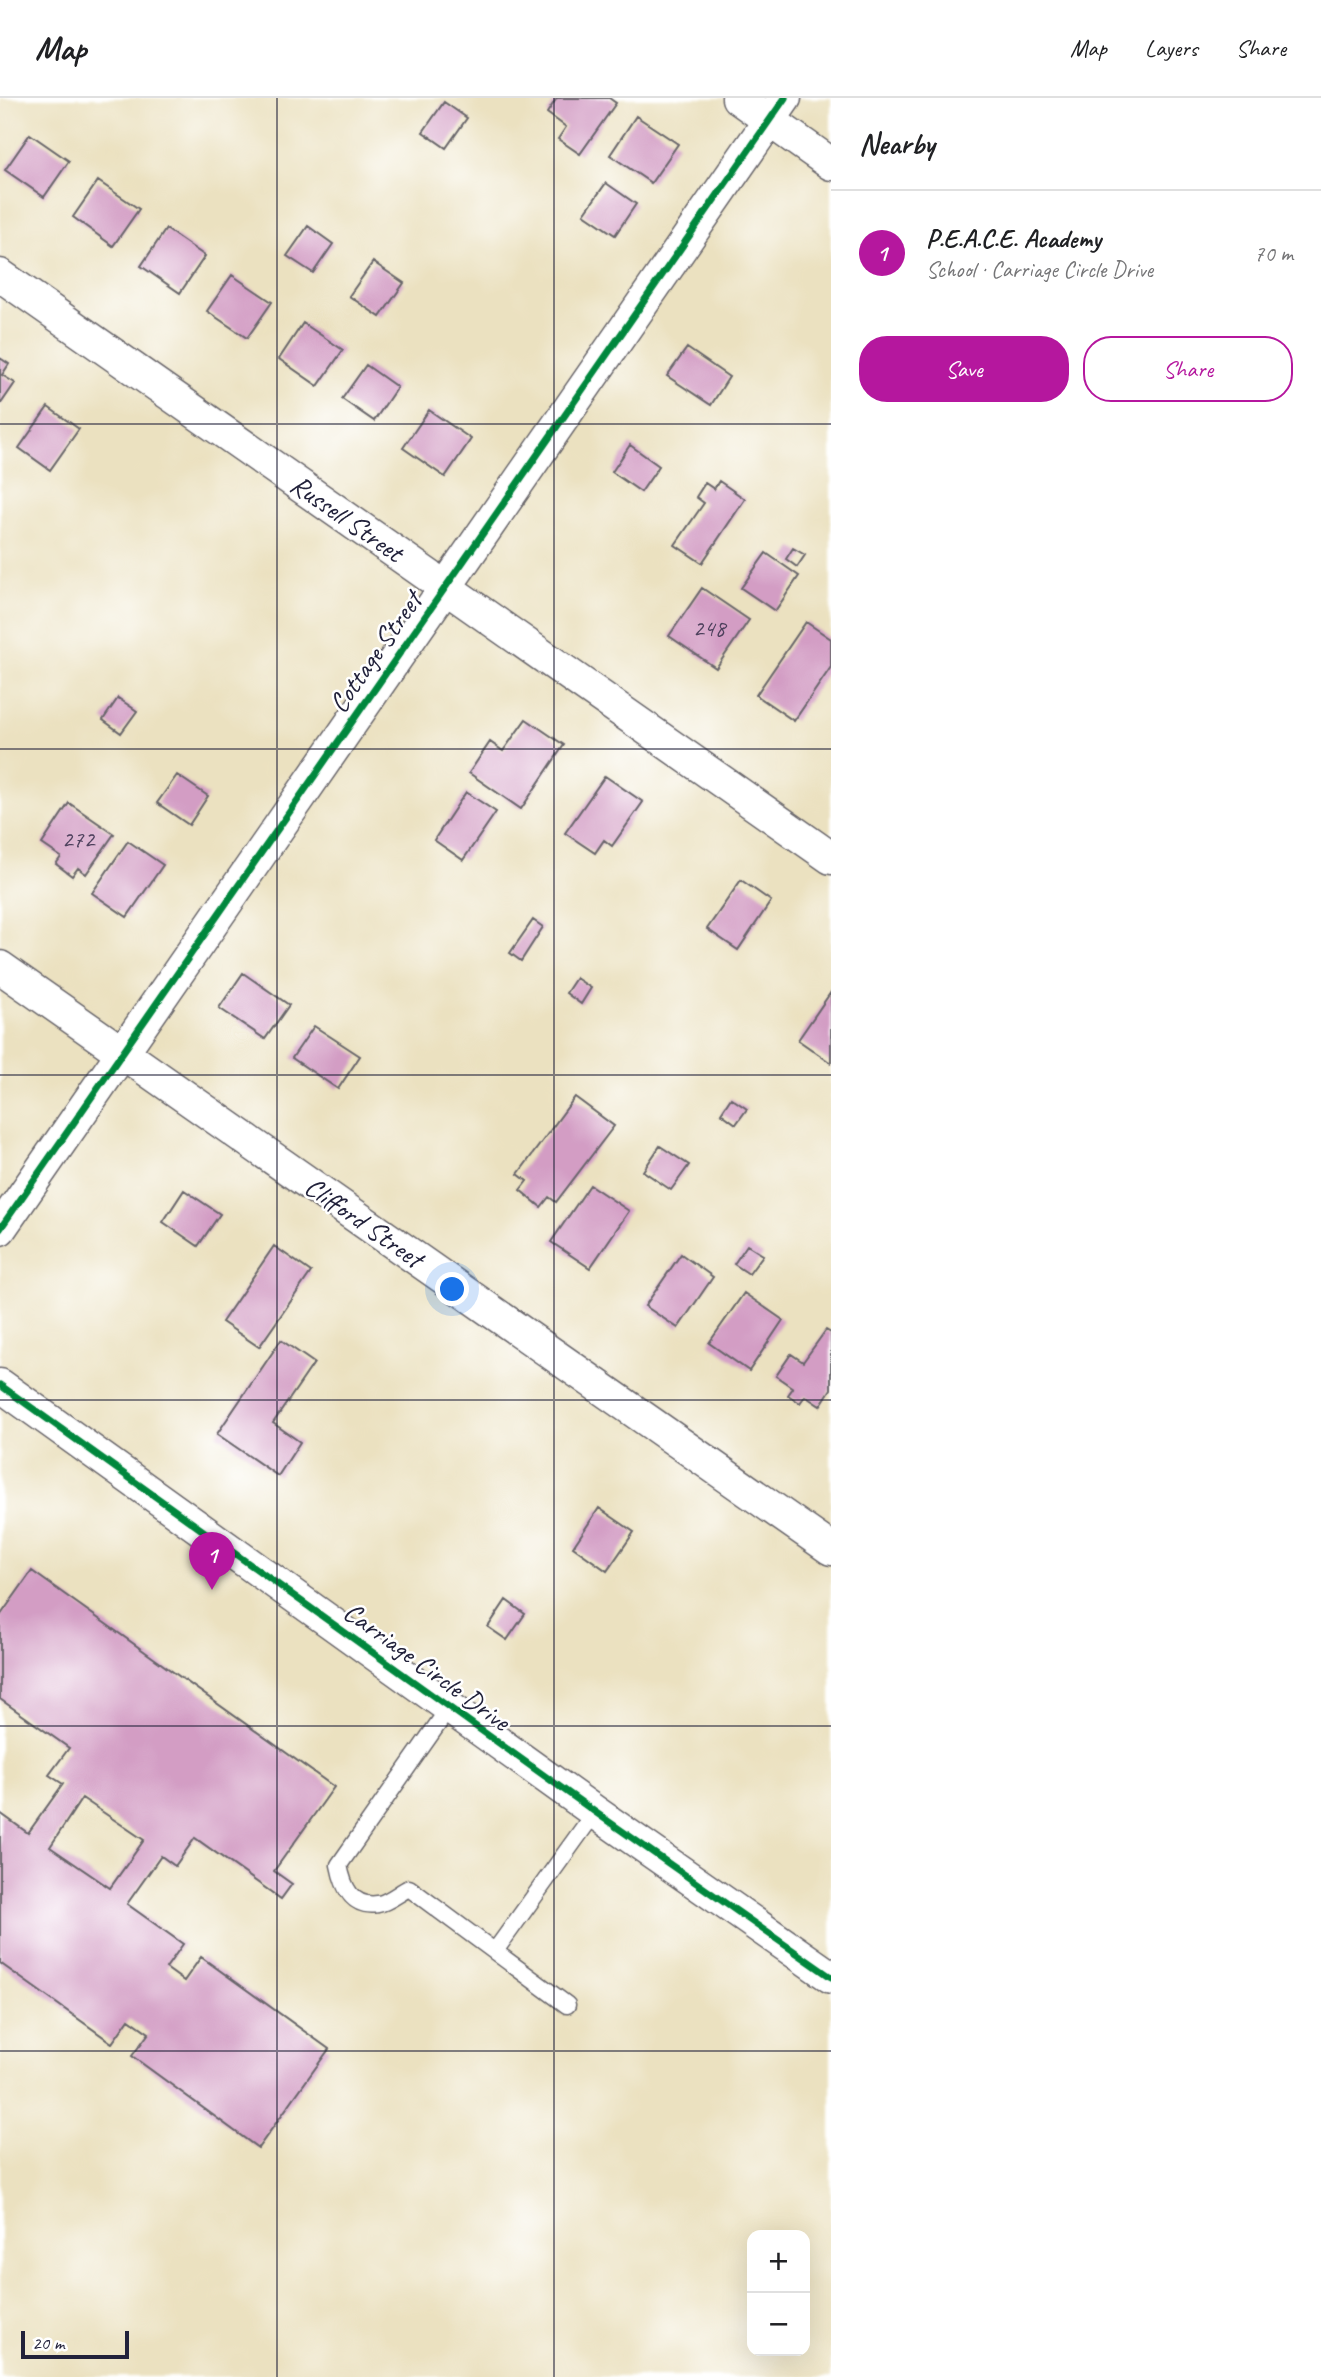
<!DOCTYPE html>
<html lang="en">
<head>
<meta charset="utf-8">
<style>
  :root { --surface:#fff; --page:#f2f2f2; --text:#202124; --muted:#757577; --line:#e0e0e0; --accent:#b5179e }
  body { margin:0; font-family:Caveat,sans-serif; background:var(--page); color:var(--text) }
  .controls { position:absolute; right:21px; bottom:21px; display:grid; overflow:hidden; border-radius:14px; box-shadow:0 7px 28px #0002 }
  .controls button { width:63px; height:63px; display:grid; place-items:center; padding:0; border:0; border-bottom:2px solid var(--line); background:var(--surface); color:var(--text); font:35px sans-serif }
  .scale { position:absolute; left:21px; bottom:18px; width:108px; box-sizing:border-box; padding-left:7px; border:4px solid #22223b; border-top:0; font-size:19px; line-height:24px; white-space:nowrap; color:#22223b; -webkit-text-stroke:5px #fff; paint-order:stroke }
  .you { position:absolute; left:453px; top:1192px; width:24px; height:24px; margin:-18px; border:5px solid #fff; border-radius:50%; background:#1a73e8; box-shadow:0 0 0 10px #1a73e833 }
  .badge { display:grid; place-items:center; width:46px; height:46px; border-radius:50%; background:var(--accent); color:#fff; font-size:23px; font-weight:700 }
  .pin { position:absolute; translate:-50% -58px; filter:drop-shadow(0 2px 4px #0008) }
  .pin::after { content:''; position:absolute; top:37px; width:24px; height:21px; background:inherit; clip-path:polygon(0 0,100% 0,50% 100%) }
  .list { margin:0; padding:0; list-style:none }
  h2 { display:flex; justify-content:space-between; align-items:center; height:91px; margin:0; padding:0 28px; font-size:30px }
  h2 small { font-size:23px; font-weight:400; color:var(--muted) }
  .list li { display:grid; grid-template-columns:46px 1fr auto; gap:21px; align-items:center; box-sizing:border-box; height:126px; padding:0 28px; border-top:2px solid var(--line) }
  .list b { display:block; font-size:26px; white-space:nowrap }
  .list p { margin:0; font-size:23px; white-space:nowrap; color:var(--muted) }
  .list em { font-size:23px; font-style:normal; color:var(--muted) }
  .actions { display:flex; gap:14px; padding:21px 28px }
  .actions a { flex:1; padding:16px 0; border:2px solid var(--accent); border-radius:28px; text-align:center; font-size:24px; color:var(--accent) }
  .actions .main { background:var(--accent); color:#fff }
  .map { position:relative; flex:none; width:831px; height:2279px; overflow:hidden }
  header { display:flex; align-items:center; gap:42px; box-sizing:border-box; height:98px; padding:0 35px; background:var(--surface); border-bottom:2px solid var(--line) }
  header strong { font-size:33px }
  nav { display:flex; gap:38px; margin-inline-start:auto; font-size:24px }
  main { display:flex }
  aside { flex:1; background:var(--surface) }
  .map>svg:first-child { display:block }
  .building { fill:#d39dc4; fill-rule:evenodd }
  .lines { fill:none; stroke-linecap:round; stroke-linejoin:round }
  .service-casing { stroke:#68656a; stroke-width:19 }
  .minor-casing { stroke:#68656a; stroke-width:35 }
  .service { stroke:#fff; stroke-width:16 }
  .minor { stroke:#fff; stroke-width:32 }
  .cycleway-casing { stroke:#fff; stroke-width:11 }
  .cycleway { stroke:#00873e; stroke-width:7 }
  .grid { fill:none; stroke:#22223b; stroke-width:2; stroke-opacity:0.55 }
  .labels { text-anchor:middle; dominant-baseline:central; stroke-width:5; stroke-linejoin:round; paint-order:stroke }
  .number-label { font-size:24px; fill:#4e415d }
  .street-label { font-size:28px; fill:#22223b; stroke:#fff }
</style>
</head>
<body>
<header>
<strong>Map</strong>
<nav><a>Map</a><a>Layers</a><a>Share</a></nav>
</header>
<main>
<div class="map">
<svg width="831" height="2279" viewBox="0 0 831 2279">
  <rect width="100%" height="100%" fill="#fff"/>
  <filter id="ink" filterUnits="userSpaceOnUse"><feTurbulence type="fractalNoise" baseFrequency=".0143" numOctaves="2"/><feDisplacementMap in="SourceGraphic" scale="14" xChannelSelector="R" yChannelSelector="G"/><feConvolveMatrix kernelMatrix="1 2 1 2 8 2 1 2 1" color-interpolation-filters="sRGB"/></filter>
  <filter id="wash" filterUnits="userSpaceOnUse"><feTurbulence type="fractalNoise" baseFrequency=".00686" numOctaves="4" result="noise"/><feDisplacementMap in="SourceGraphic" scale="28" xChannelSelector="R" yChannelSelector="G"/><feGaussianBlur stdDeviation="1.57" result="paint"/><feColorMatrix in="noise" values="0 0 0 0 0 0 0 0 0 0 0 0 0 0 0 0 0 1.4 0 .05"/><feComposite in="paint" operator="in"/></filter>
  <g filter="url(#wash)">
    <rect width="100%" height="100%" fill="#ebe1c0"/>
    <g id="blocks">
      <!-- building -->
      <path class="building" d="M557,0H609L616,5L580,56L558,41L566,29L547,15Z
        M444,4L467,20L446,50L423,34Z
        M636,18L678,46L651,85L610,57Z
        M30,36L69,63L44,99L5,72Z
        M98,83L139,111L113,148L73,119Z
        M606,85L636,106L615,137L584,116Z
        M308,128L333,146L313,175L287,158Z
        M166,131L205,158L180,195L141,168Z
        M373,164L404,185L380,219L349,198Z
        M232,177L272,204L247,240L207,213Z
        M303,225L343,252L318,288L279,261Z
        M687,250L729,279L711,307L667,278Z
        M0,260L9,266L2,277L15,285L0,307Z
        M366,267L397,289L374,323L342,301Z
        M48,309L79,331L50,372L19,350Z
        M429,312L471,341L445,379L403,350Z
        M630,347L659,368L641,394L612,374Z
        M719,383L745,401L702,465L675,447L704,405L696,399L705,385L714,391Z
        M793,450L805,457L797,469L786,461Z
        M766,455L799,478L775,513L741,490Z
        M702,490L749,522L716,570L669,538Z
        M806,524L831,541V569L794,623L756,597Z
        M118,600L137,613L121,635L103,622Z
        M526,621L564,647L521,711L469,675L490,644L503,653Z
        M177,677L208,698L189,727L157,705Z
        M605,678L643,704L612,748L604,742L595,755L565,735Z
        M466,694L496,714L463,762L434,742Z
        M69,705L114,736L86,776L78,770L72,778L56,766L61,759L42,746Z
        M128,743L163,767L127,819L92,795Z
        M741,782L771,803L738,852L707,831Z
        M533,822L543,829L521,863L510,855Z
        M243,875L289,907L265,941L219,910Z
        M576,880L591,890L581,906L566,895Z
        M831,894V965L798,942Z
        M314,928L360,958L338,991L292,960Z
        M575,999L614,1028L556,1104L549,1099L541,1109L520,1092L527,1083L518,1076Z
        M731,1000L747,1011L736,1026L721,1015Z
        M660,1048L689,1067L671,1092L643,1073Z
        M590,1087L629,1113L590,1170L551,1144Z
        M184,1092L220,1116L198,1148L163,1124Z
        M747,1147L763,1157L749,1176L734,1166Z
        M274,1148L311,1174L259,1249L222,1224Z
        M681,1156L713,1179L678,1230L645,1208Z
        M744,1195L783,1222L749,1273L709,1245Z
        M826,1232L831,1235V1291L820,1308L805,1298L800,1305L788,1297L793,1290L776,1278L791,1256L803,1264Z
        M281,1242L314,1265L273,1325L300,1344L278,1378L217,1336Z
        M599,1410L634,1434L607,1473L573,1449Z
        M32,1473L334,1689L274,1773L292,1786L281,1801L195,1740L175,1768L161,1758L127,1806L183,1846L166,1870L184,1883L201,1859L329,1951L258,2050L132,1958L149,1935L129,1921L112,1945L0,1865V1715L28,1735L63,1686L49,1677L69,1650L0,1601V1518ZM82,1700L144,1742L110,1790L50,1749Z
        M506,1502L525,1516L507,1542L488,1529Z"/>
    </g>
  </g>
  <g filter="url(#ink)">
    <use href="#blocks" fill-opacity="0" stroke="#68656a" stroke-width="2"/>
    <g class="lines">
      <defs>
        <path id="service" d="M449,1610L339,1767C343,1788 351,1810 378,1806C388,1805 400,1794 409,1790L567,1907
          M495,1853L595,1714"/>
        <path id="minor" d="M738,0L831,66
          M0,177L831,760
          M0,869L831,1451
          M0,1131L785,0
          M0,1287L595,1714L831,1879"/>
      </defs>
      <!-- service casing -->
      <use href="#service" class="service-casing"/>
      <!-- minor casing -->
      <use href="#minor" class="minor-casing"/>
      <!-- service -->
      <use href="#service" class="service"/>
      <!-- minor -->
      <use href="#minor" class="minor"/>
      <defs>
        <path id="cycleway" d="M0,1131L785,0
          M0,1287L595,1714L831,1879"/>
      </defs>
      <!-- cycleway casing -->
      <use href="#cycleway" class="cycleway-casing"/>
      <!-- cycleway -->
      <use href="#cycleway" class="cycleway"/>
    </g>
  </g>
  <!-- grid -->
  <path class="grid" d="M277,0V2279M554,0V2279M0,326H831M0,651H831M0,977H831M0,1302H831M0,1628H831M0,1953H831"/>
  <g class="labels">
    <!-- number labels -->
    <g class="number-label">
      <text x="709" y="530">248</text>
      <text x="78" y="741">272</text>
    </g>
    <!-- street labels -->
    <g class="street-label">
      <text transform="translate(347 420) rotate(35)">Russell Street</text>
      <text transform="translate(375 554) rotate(-55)">Cottage Street</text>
      <text transform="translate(364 1124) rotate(35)">Clifford Street</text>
      <text transform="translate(427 1568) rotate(36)">Carriage Circle Drive</text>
    </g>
  </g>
</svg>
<div class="controls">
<button>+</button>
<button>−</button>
</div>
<div class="scale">20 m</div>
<div class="you"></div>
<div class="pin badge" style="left:212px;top:1492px">1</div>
</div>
<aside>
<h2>Nearby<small></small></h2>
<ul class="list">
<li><span class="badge">1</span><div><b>P.E.A.C.E. Academy</b><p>School · Carriage Circle Drive</p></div><em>70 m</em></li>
</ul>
<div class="actions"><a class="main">Save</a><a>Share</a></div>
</aside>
</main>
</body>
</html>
